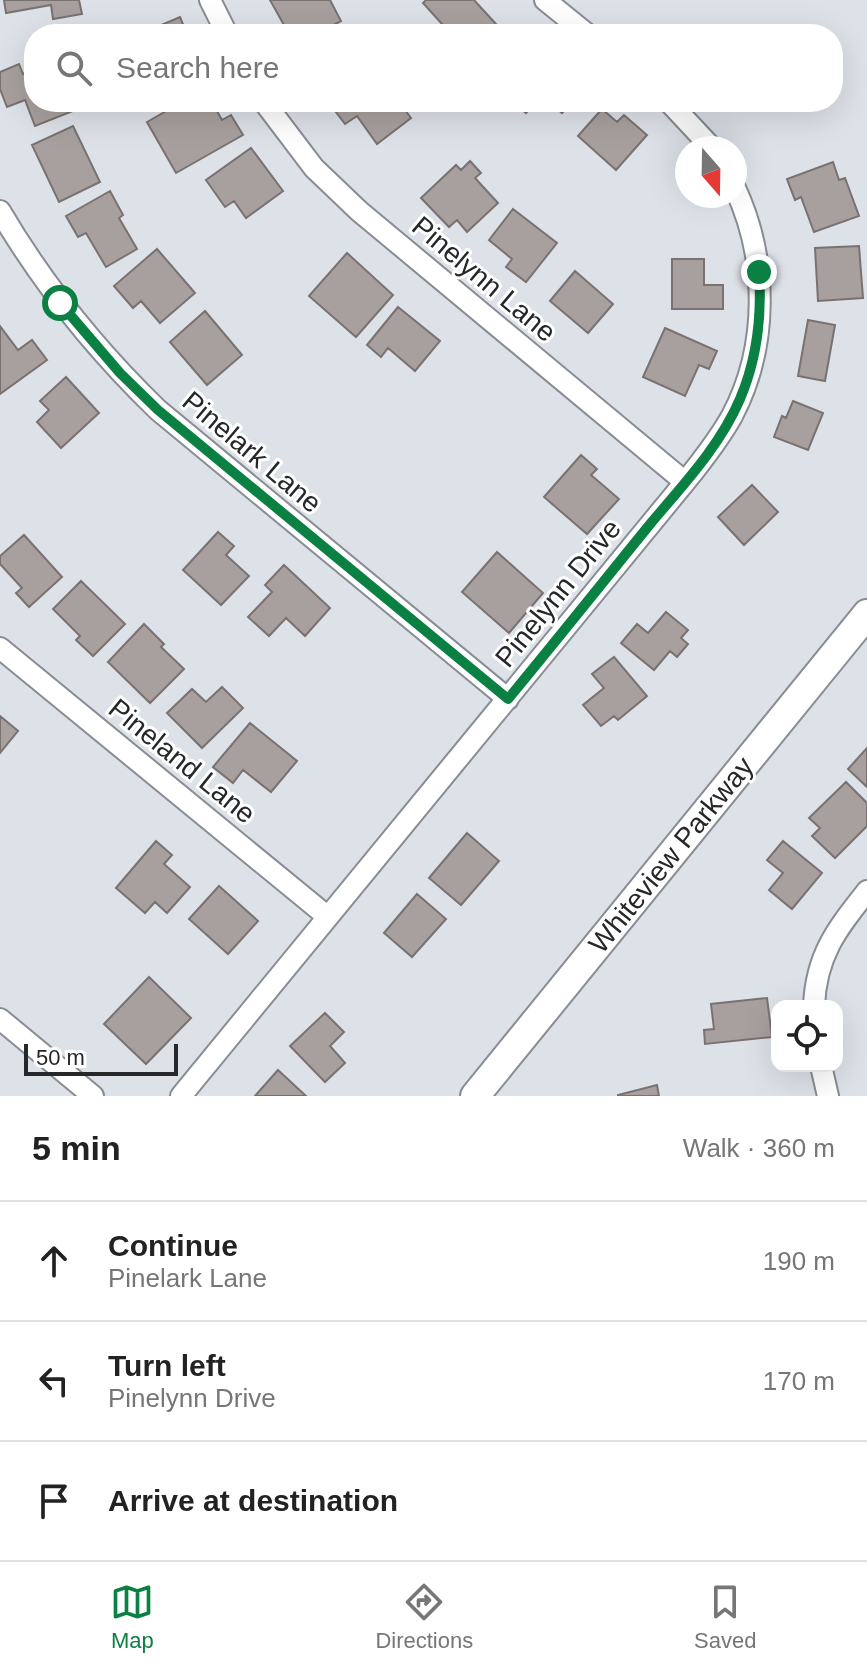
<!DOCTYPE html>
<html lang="en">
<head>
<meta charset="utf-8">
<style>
  :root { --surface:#fff; --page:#f2f2f2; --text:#222; --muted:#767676; --line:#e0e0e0; --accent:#0b8043 }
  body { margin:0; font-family:Helvetica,sans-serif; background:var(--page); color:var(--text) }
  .controls { position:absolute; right:24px; bottom:24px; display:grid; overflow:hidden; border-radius:16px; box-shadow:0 8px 32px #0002 }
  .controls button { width:72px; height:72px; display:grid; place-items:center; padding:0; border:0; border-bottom:2px solid var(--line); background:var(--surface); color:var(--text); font:40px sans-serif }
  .compass { position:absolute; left:675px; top:136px; width:72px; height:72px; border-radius:50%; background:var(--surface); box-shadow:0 8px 32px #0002; rotate:160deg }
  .scale { position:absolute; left:24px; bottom:20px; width:154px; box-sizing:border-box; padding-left:8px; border:4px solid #252729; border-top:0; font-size:22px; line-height:28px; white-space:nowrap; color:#252729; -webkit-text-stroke:6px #fff; paint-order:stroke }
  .stop { position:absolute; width:24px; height:24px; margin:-18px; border:6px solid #0b8043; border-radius:50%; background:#fff }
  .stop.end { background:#0b8043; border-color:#fff; box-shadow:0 2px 8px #0008 }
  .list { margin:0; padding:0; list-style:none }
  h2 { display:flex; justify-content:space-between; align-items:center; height:104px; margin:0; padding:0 32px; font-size:34px }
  h2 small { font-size:26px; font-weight:400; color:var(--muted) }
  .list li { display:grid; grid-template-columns:52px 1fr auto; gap:24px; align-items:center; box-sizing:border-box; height:120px; padding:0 32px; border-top:2px solid var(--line) }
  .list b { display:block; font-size:30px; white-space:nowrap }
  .list p { margin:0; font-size:26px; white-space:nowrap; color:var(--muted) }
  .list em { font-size:26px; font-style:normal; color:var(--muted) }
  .icon { flex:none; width:44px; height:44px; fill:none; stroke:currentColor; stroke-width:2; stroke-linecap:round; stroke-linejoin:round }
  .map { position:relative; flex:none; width:867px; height:1096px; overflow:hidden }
  .search { position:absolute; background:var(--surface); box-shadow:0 8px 32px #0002; left:24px; right:24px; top:24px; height:88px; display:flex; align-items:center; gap:20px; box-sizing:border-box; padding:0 28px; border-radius:32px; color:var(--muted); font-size:30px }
  .sheet { height:464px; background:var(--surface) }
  nav { display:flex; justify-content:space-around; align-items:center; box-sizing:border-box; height:112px; border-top:2px solid var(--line); background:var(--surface); font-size:22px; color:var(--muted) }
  nav a { display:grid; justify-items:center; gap:4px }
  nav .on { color:var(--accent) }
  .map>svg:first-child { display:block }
  .building { fill:#a8a09f; stroke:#797271; stroke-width:2 }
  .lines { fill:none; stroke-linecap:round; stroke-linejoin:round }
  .street-casing { stroke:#898c92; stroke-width:24 }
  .secondary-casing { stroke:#898c92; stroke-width:32 }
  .street { stroke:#fff; stroke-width:20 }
  .secondary { stroke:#fff; stroke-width:28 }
  .route { stroke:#0b8043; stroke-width:10 }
  .labels { text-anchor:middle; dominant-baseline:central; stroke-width:6; stroke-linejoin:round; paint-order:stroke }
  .street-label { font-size:28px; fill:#252729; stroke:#fff }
</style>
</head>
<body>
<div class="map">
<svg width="867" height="1096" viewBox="0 0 867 1096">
  <rect width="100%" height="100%" fill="#dde1e8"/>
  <!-- building -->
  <path class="building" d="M4,0H79L82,14L53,19L51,5L6,13Z
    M270,0H330L341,21L317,34H289Z
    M426,0H474L496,24L485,34H451L423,3Z
    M180,17L187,34H140Z
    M19,64L23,74L34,70V102H75L78,109L35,126L25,100L7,107L0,89V72Z
    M182,102H216L213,104L222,120L231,115L243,135L176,173L147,122Z
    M399,102L411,118L377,144L357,116L345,124L329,103Z
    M513,102H536L526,113Z
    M549,102H572L562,113Z
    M602,109L617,122L624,115L647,135L616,170L578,136Z
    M73,126L100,182L59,202L32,145Z
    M251,148L283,191L246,218L234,201L225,207L206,180Z
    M470,161L481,173L475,178L498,203L467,232L457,220L449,227L421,198L456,165L461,170Z
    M833,162L839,180L845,178L859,216L814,232L801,197L795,200L787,179Z
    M110,191L123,215L119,218L137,249L106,267L86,233L78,237L66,216Z
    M513,209L557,243L526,282L506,267L512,259L489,240Z
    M859,246L863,298L818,301L815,248Z
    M157,249L195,293L160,323L141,301L133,308L114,286Z
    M347,253L393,295L356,337L309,296Z
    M672,259H704V285H723V309H672Z
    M575,271L613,304L588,333L550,301Z
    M398,307L440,341L415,371L388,348L381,357L367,345Z
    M205,311L242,355L207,385L170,342Z
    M808,320L835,325L825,381L798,376Z
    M0,326L18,350L32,340L47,360L0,394Z
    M665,328L717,351L709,369L699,365L685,396L643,377Z
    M66,377L99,413L61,448L37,422L49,410L40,401Z
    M793,401L823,413L808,450L774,437L782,416L786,418Z
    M581,455L597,469L591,475L619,499L587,534L544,497Z
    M752,485L778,512L744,545L718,517Z
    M218,532L234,546L226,555L249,576L221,605L183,570Z
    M24,535L62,577L29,607L16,593L22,588L0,564V556Z
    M497,552L543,593L509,633L462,592Z
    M284,565L330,608L305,636L286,618L269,636L248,617L272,592L265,585Z
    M81,581L125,624L93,656L76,640L80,636L53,609Z
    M666,612L688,630L681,638L688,644L677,657L670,651L654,670L621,643L637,624L648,633Z
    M144,624L164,644L161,647L184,669L150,703L108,662Z
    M614,657L647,696L618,720L614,716L601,726L583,705L604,688L592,674Z
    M222,687L243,708L202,748L167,713L192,689L206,702Z
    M0,716L18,731L0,753Z
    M250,723L297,761L271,792L243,770L233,783L213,767Z
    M867,748V787L848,769Z
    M846,782L867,803V826L835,858L812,836L820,828L809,818Z
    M467,833L499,861L461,905L429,878Z
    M156,841L172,855L164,864L190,887L167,913L155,902L145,913L116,888Z
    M783,841L822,873L792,909L769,890L783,873L767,860Z
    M219,886L258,921L228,954L189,919Z
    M417,894L446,919L412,957L384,933Z
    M149,977L191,1018L146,1064L104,1024Z
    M767,998L772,1037L705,1044L704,1030L714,1029L711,1004Z
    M325,1013L344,1032L330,1046L345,1063L325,1082L290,1046Z
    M278,1070L306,1096H255Z
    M657,1085L659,1096H618V1095Z"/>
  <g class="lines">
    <defs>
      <path id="street" d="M210,0L227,34
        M545,0L587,34
        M264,102L314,168L359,211L685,482
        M669,102L712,148
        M0,211C44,286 96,350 158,410L508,699
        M0,648L328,917
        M814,1006C816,955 837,929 867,891
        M0,1019L93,1096
        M821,1066L828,1096
        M181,1096L685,482C702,461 719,439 732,416C769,346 768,259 735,188"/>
      <path id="secondary" d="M475,1096L867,614"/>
    </defs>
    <!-- street casing -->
    <use href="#street" class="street-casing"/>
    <!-- secondary casing -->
    <use href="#secondary" class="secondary-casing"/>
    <!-- street -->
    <use href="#street" class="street"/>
    <!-- secondary -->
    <use href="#secondary" class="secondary"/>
  </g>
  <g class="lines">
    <!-- route -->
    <path class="route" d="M60,303L120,373L158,410L508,699C556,641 603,582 651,523C683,485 720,446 740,399C757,359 762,315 759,272"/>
  </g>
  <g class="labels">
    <!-- street labels -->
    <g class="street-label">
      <text transform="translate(484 279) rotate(40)">Pinelynn Lane</text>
      <text transform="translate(252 452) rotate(40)">Pinelark Lane</text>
      <text transform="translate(558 593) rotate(-51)">Pinelynn Drive</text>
      <text transform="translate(182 761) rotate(39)">Pineland Lane</text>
      <text transform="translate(671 855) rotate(-51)">Whiteview Parkway</text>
    </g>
  </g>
</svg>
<div class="controls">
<button><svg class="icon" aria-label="locate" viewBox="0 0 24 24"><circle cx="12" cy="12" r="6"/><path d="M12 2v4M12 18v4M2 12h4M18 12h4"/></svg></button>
</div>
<svg class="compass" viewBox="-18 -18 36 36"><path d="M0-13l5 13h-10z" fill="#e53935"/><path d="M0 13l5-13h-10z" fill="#767676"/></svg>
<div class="scale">50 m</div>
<div class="stop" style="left:60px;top:303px"></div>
<div class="stop end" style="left:759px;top:272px"></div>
<div class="search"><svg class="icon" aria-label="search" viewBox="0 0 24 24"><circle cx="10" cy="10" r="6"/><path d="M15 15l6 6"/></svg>Search here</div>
</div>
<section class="sheet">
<h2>5 min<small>Walk · 360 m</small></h2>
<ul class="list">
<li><svg class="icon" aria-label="ahead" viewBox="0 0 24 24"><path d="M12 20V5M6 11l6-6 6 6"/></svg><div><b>Continue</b><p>Pinelark Lane</p></div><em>190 m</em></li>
<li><svg class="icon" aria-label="left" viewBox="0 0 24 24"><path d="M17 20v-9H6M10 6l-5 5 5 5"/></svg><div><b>Turn left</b><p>Pinelynn Drive</p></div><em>170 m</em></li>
<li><svg class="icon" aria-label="arrive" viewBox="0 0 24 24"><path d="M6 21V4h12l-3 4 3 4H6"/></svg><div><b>Arrive at destination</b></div></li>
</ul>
</section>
<nav>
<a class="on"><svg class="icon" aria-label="map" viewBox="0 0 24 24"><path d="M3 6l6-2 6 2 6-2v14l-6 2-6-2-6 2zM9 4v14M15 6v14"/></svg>Map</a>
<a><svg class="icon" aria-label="directions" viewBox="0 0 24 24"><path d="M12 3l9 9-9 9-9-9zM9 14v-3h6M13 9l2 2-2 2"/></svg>Directions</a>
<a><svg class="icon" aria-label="saved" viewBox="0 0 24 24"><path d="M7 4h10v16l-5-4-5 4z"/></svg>Saved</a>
</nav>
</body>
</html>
